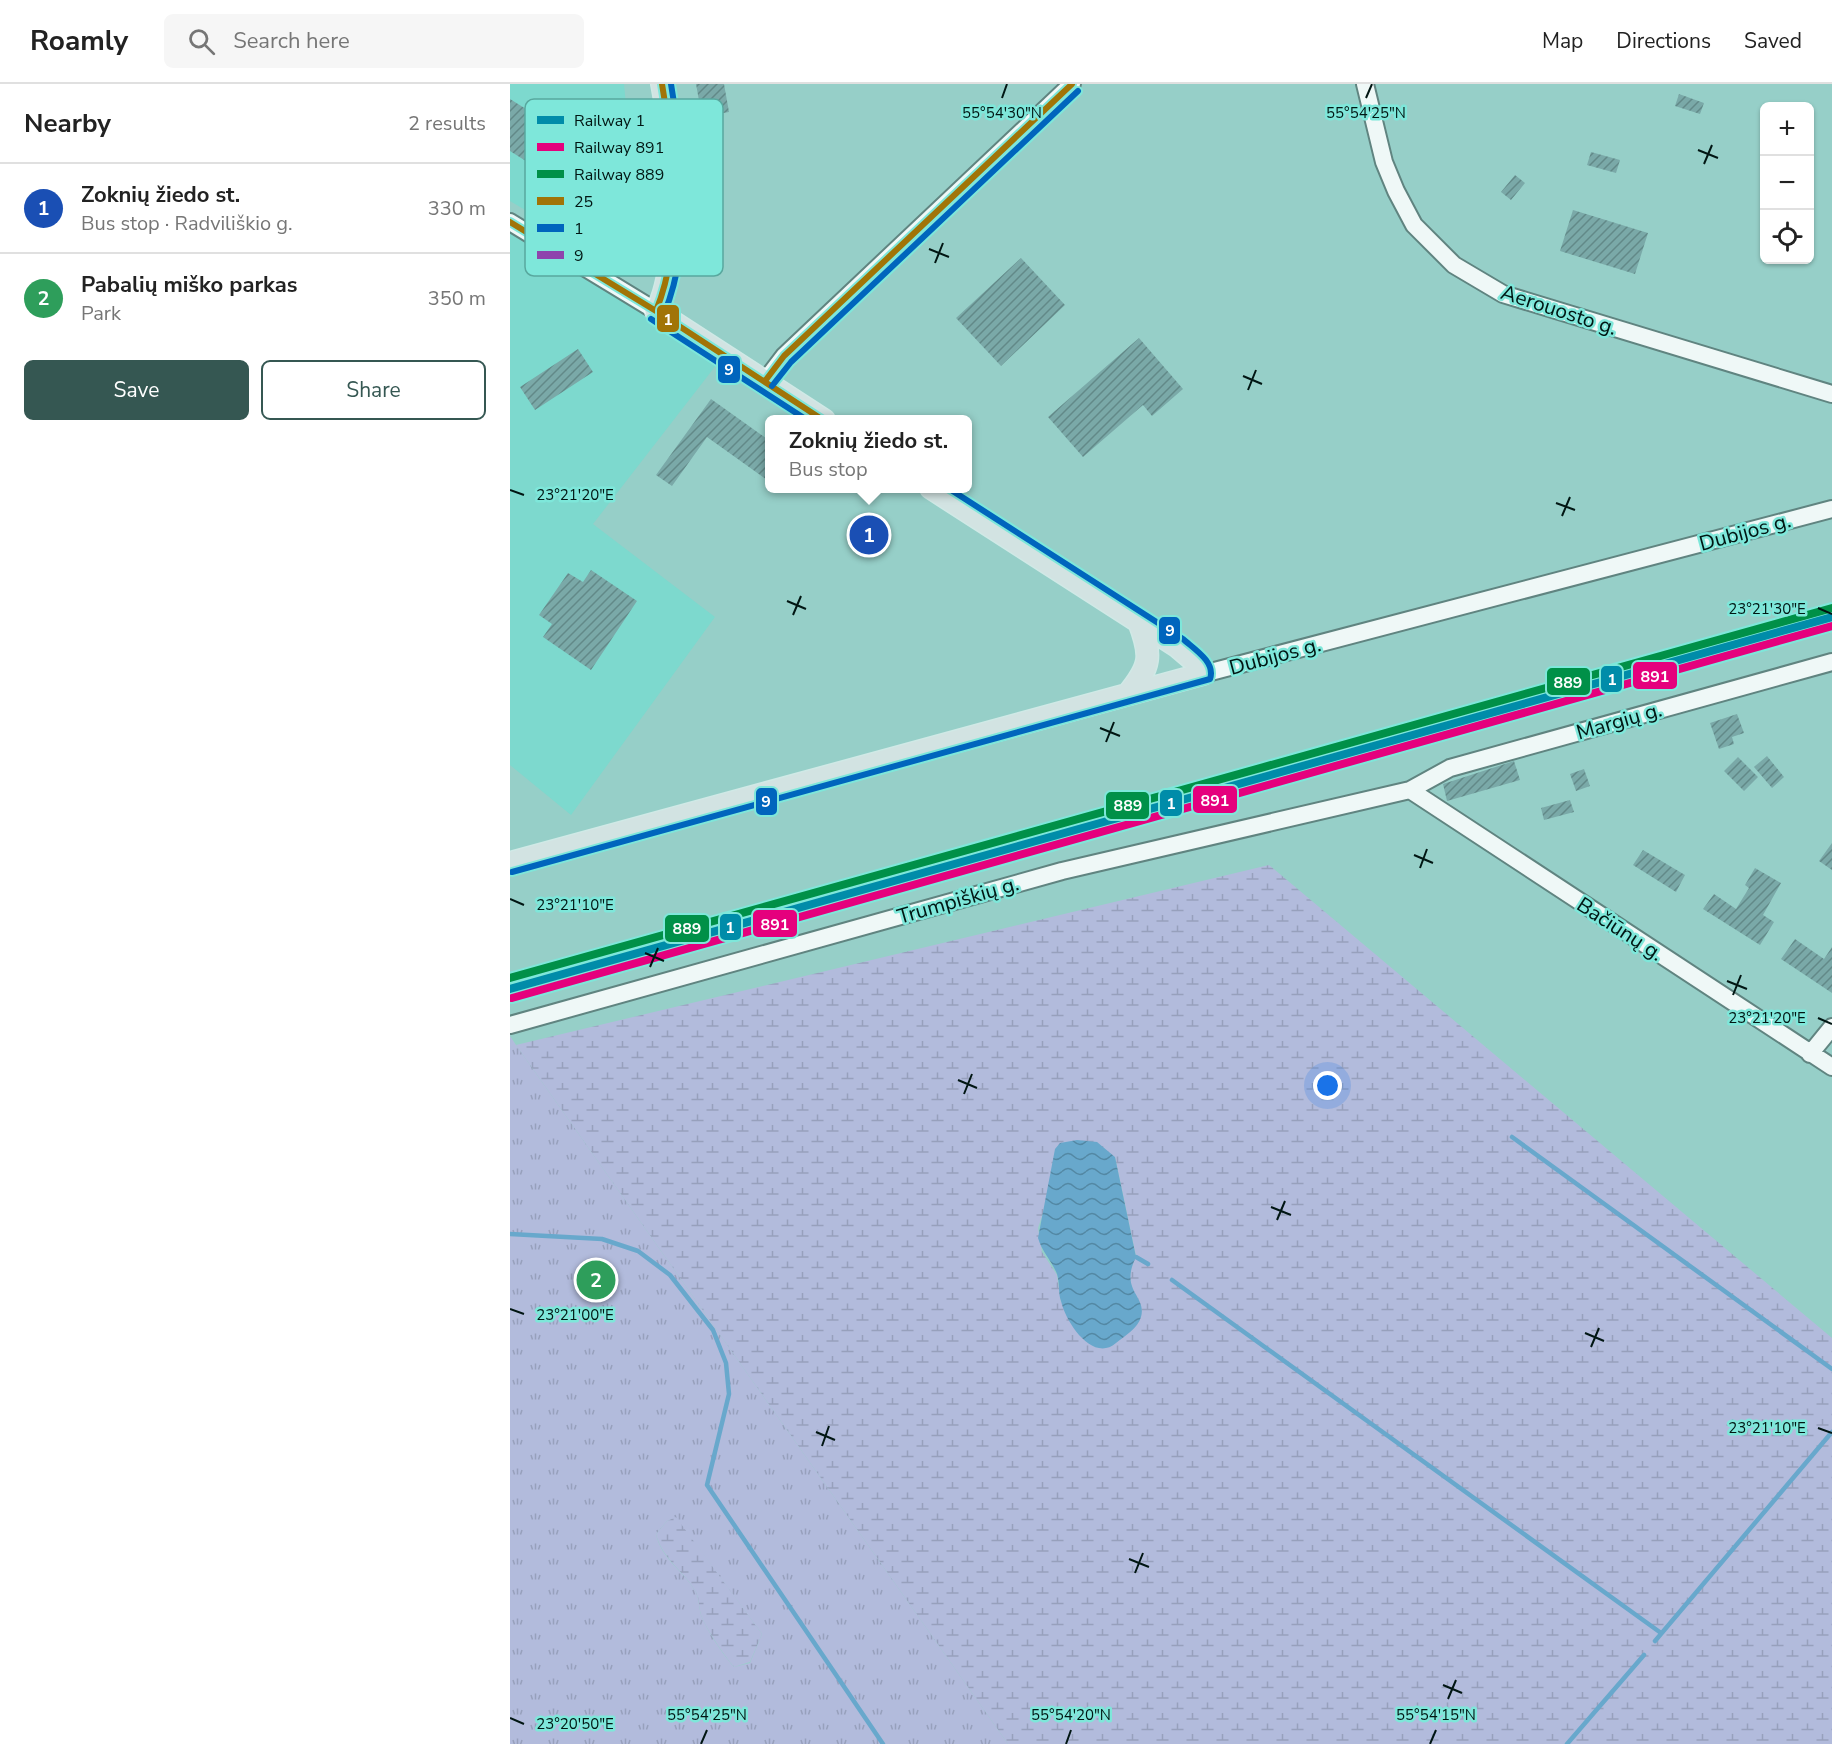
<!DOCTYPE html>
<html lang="en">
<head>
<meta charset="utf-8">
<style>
  :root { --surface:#fff; --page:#f6f6f6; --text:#222; --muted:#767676; --line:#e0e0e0; --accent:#355752 }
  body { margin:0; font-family:"Nunito Sans",sans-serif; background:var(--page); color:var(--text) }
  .controls { position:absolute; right:18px; top:18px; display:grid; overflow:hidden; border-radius:9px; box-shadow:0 2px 4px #0004 }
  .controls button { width:54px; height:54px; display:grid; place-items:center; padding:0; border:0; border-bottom:2px solid var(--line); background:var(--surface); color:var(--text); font:30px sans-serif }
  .you { position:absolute; left:818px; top:1002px; width:21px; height:21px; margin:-15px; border:4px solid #fff; border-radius:50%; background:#1a73e8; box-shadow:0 0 0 9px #1a73e833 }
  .badge { display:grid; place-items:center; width:39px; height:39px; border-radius:50%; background:var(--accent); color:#fff; font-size:20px; font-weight:700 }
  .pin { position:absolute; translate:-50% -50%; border:3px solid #fff; box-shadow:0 2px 6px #0006 }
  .popup { position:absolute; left:255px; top:331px; width:207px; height:78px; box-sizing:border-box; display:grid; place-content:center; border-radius:9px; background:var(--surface); filter:drop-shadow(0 2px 4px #0005); font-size:20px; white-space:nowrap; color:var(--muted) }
  .popup b { font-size:22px; color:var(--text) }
  .popup::after { content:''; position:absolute; left:50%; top:100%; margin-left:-12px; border:12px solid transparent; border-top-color:var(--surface) }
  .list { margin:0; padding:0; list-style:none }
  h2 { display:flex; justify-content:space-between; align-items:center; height:78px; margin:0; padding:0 24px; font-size:26px }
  h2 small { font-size:20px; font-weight:400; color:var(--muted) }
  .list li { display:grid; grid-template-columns:39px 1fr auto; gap:18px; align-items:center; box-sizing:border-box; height:90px; padding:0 24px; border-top:2px solid var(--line) }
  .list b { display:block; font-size:22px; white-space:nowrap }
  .list p { margin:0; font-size:20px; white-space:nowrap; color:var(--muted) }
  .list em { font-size:20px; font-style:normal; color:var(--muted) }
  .actions { display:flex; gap:12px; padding:18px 24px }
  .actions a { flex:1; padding:14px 0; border:2px solid var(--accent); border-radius:9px; text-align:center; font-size:21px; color:var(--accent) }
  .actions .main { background:var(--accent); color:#fff }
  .icon { flex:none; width:33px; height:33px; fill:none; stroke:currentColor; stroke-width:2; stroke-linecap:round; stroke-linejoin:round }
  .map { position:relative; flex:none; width:1322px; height:1660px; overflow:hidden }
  header { display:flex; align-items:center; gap:36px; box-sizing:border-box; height:84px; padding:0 30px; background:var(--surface); border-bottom:2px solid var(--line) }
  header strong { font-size:28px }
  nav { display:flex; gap:33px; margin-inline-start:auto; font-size:21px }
  .search { width:420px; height:54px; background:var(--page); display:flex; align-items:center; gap:15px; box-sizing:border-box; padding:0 21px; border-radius:9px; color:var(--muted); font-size:22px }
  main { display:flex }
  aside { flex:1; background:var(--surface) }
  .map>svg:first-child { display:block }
  .built { fill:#7dd9ce }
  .wetland { fill:url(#wetland-marsh); fill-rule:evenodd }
  .park { fill:url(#park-tufts); fill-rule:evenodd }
  .water { fill:url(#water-waves) }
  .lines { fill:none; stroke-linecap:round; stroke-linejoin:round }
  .stream { stroke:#68a8cc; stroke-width:4.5 }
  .building { fill:url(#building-hatch) }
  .minor-casing { stroke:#608480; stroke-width:20 }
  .major-casing { stroke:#d0e9e6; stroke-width:24 }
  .minor { stroke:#eff8f7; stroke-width:16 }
  .major { stroke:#d2e3e2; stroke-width:21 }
  .bus-1-casing { stroke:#7ee7da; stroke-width:10 }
  .bus-2-casing { stroke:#7ee7da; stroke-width:10 }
  .bus-1 { stroke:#a17407; stroke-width:6 }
  .bus-2 { stroke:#0065bd; stroke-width:6 }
  .rail-1-casing { stroke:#7ee7da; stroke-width:12 }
  .rail-2-casing { stroke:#7ee7da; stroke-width:12 }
  .rail-3-casing { stroke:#7ee7da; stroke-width:12 }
  .rail-1 { stroke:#008ca9; stroke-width:8 }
  .rail-2 { stroke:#e5007d; stroke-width:8 }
  .rail-3 { stroke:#009048; stroke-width:8 }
  .ticks { fill:none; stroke:#011613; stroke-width:2 }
  .labels { text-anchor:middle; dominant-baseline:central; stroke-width:5; stroke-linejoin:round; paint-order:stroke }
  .street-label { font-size:21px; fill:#011613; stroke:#7ee7da }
  .key { fill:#7ee7da; stroke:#58a89e; stroke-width:1.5 }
  .key-label { font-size:16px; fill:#011613 }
  .ticks-label { font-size:15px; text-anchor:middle; fill:#011613; stroke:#7ee7da; stroke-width:5; stroke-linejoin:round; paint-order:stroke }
  .line-badge { stroke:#7ee7da; stroke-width:2 }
  .badge-label { font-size:16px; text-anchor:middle; font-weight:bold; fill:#fff }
</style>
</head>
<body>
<header>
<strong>Roamly</strong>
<div class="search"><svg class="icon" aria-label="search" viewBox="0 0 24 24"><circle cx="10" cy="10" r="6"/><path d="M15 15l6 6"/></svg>Search here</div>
<nav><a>Map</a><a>Directions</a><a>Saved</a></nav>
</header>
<main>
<aside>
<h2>Nearby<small>2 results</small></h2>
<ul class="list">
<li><span class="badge" style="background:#1a4fb4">1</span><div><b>Zoknių žiedo st.</b><p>Bus stop · Radviliškio g.</p></div><em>330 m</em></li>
<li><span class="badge" style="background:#2e9e5b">2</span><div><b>Pabalių miško parkas</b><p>Park</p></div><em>350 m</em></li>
</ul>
<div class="actions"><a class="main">Save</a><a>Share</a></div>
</aside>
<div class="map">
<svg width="1322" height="1660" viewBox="0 0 1322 1660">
  <defs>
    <pattern id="wetland-marsh" width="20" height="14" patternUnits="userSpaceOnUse" patternTransform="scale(1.5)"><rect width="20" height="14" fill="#b2bbdc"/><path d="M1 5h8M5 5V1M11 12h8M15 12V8" fill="none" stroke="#97a0bc"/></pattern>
    <pattern id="park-tufts" width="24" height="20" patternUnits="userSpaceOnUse" patternTransform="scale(1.5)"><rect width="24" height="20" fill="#b2bbdc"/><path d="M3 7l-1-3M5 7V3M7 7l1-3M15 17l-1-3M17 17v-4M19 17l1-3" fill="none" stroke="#97a0bc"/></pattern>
    <pattern id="water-waves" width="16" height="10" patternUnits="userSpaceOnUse" patternTransform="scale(1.5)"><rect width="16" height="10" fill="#68a8cc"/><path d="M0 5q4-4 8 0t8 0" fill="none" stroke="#5388a4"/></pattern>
    <pattern id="building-hatch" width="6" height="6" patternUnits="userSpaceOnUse" patternTransform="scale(1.5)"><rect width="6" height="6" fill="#7aa9a8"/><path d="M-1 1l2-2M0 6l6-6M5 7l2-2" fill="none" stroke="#628988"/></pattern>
  </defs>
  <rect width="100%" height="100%" fill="#96cfc8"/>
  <!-- built -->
  <path class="built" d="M0,0H114L129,159L123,171L109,182L0,117Z
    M0,138L214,271L83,440L205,533L61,731L0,681Z"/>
  <!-- wetland -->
  <path class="wetland" d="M759,781L1322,1254V1660H498L6,961ZM605,1073L626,1172C615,1196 621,1202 631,1224L551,1218L547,1191L532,1168L528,1144L535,1123Z
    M166,1432L252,1550L240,1578L224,1583C214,1571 196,1545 191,1531C189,1524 189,1515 186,1508C174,1487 152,1475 146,1450L157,1437Z"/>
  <!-- park -->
  <path class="park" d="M0,952L6,961L498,1660H0ZM166,1433L252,1550L240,1579L224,1583C214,1572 196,1545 191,1531C189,1524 189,1515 186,1508C174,1487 151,1475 146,1450L157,1437Z"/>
  <!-- water -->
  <path class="water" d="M567,1056L587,1058L605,1073L626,1173C609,1207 637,1211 631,1233C628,1244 615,1252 606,1259C583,1279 556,1239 551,1217C548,1209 550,1199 547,1190C542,1177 532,1168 528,1154L545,1065L550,1059Z"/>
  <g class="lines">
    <!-- stream -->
    <path class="stream" d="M1002,1053L1322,1285
      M0,1150L92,1155L128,1167L160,1191L203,1246L216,1279L219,1310L197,1401L373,1660
      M626,1173L638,1180
      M662,1196L1151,1549
      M1145,1557L1322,1348
      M1057,1660L1134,1571"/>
  </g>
  <!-- building -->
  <path class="building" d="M186,0H214L219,28L192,33Z
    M1169,10L1194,19L1190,30L1165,22Z
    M0,15L64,55L41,93L0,67Z
    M1081,68L1110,76L1106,89L1077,81Z
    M81,73L111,103L80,135L49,104Z
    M1005,91L1015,99L1001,116L991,108Z
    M1063,126L1138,149L1125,190L1050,167Z
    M511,174L555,221L491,282L446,234Z
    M629,254L673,305L642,332L633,321L573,373L538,333Z
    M68,265L83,288L25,326L10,303Z
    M201,315L260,357V398L197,353L162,402L146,391Z
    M355,438L375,450L367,462L347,450Z
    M81,486L127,517L81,586L33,553L42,540L29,531L58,489L73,498Z
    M1227,630L1234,649L1222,653L1224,660L1209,665L1200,639Z
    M1257,672L1274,693L1262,704L1244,683Z
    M1228,673L1248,693L1234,707L1214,687Z
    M1004,677L1010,696L937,717L933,700Z
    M1074,685L1080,702L1066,707L1060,690Z
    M1060,716L1064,728L1034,736L1031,724Z
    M1322,759V786L1309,777Z
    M1133,766L1175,791L1166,808L1123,781Z
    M1245,784L1271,799L1253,831L1264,838L1250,861L1193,825L1204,810L1226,825L1239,804L1235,801Z
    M1285,855L1314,875L1322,863V909L1271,875Z"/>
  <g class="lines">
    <defs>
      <path id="minor" d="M855,0L874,78L886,107L904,141L944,181L993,210L1322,310
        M0,138L146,227
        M255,297L274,272L562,0
        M693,590L1322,425
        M900,706L1322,983
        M0,941L552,787L900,706L940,684L1322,578
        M1300,970L1322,943"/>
      <path id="major" d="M152,0C162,50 172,184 146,227L314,336
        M618,610C641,582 642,572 629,538
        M0,779L693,590L688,580L668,563L421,404"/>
    </defs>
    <!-- minor casing -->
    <use href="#minor" class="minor-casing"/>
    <!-- major casing -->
    <use href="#major" class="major-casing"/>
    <!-- minor -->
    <use href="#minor" class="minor"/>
    <!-- major -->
    <use href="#major" class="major"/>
    <defs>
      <path id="bus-1" d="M0,138L146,227L313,336
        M146,227C174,158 164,72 152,0
        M255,297L274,272L562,0"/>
      <path id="bus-2" d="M154,230C183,160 173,73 161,0
        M141,235L297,336
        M262,302L281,278L568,7
        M2,788L700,595C706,578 684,565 673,555L438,404"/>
    </defs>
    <!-- bus-1 casing -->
    <use href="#bus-1" class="bus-1-casing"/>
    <!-- bus-2 casing -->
    <use href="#bus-2" class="bus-2-casing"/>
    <!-- bus-1 -->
    <use href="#bus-1" class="bus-1"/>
    <!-- bus-2 -->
    <use href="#bus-2" class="bus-2"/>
    <defs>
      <path id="rail-1" d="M0,905L1322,533"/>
      <path id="rail-2" d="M2,914L1322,542"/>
      <path id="rail-3" d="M0,894L1322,524"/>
    </defs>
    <!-- rail-1 casing -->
    <use href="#rail-1" class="rail-1-casing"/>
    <!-- rail-2 casing -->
    <use href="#rail-2" class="rail-2-casing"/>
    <!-- rail-3 casing -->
    <use href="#rail-3" class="rail-3-casing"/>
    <!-- rail-1 -->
    <use href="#rail-1" class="rail-1"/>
    <!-- rail-2 -->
    <use href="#rail-2" class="rail-2"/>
    <!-- rail-3 -->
    <use href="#rail-3" class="rail-3"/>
  </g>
  <!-- ticks -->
  <path class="ticks" d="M492,14L497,0M856,14L862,0M1188,66L1208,74M1194,80L1202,61M419,165L439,173M425,179L433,159M733,292L752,300M738,306L746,286M0,406L14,411M1046,419L1065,426M1052,432L1060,413M277,517L296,525M1308,524L1322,530M283,531L291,512M590,644L610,652M596,658L604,638M904,771L923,779M910,784L917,765M0,815L14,821M135,869L154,877M140,883L148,864M1217,897L1237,905M1223,911L1231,891M1308,934L1322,940M448,996L467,1004M454,1010L462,990M761,1123L781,1131M767,1136L775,1117M0,1225L14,1230M1075,1249L1094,1257M1081,1263L1089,1244M1308,1344L1322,1349M306,1348L325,1356M312,1362L319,1342M619,1475L639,1483M625,1489L633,1469M933,1601L952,1609M938,1615L946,1596M0,1634L14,1640M191,1660L197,1646M556,1660L561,1646M920,1660L926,1646"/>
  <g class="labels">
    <!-- street labels -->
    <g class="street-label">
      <text transform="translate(1049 226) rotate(18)">Aerouosto g.</text>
      <text transform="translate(1235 448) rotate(-15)">Dubijos g.</text>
      <text transform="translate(765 572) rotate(-15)">Dubijos g.</text>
      <text transform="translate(1109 637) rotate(-16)">Margių g.</text>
      <text transform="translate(448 816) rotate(-16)">Trumpiškių g.</text>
      <text transform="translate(1110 845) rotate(33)">Bačiūnų g.</text>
    </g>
  </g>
  <!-- legend -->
  <rect x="15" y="15" width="198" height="177" rx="9" class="key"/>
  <rect x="27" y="32" width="27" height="8" fill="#008ca9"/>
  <rect x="27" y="59" width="27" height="8" fill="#e5007d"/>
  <rect x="27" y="86" width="27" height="8" fill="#009048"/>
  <rect x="27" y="113" width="27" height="8" fill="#a17407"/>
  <rect x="27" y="140" width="27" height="8" fill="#0065bd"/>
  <rect x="27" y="167" width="27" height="8" fill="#8e44ad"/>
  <g class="key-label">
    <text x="64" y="42">Railway 1</text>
    <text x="64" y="69">Railway 891</text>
    <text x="64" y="96">Railway 889</text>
    <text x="64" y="123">25</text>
    <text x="64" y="150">1</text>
    <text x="64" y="177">9</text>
  </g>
  <g class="ticks-label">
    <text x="492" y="34">55°54'30"N</text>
    <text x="856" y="34">55°54'25"N</text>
    <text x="65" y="416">23°21'20"E</text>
    <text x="1257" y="530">23°21'30"E</text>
    <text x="65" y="826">23°21'10"E</text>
    <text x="1257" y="939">23°21'20"E</text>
    <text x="65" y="1236">23°21'00"E</text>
    <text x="1257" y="1349">23°21'10"E</text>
    <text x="197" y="1636">55°54'25"N</text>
    <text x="561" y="1636">55°54'20"N</text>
    <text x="926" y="1636">55°54'15"N</text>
    <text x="65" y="1645">23°20'50"E</text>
  </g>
  <g class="line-badge">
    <rect x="146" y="220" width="24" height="29" rx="6" fill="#a17407"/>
    <rect x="207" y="271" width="24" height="29" rx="6" fill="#0065bd"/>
    <rect x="648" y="532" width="23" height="29" rx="6" fill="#0065bd"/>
    <rect x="1122" y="577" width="46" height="29" rx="6" fill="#e5007d"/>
    <rect x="1090" y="581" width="23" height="28" rx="6" fill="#008ca9"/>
    <rect x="1036" y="583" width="45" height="29" rx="6" fill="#009048"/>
    <rect x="682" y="701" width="46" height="29" rx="6" fill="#e5007d"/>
    <rect x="245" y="703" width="23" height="29" rx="6" fill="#0065bd"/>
    <rect x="649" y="705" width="24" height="28" rx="6" fill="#008ca9"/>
    <rect x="595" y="707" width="45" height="29" rx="6" fill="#009048"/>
    <rect x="242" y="825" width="46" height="29" rx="6" fill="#e5007d"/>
    <rect x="209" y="829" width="23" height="28" rx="6" fill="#008ca9"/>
    <rect x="154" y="830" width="46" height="29" rx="6" fill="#009048"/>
  </g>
  <g class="badge-label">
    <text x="158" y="241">1</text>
    <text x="219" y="291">9</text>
    <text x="660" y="552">9</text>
    <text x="1145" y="598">891</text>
    <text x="1102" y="601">1</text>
    <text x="1058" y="604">889</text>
    <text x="705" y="722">891</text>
    <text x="256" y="723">9</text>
    <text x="661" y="725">1</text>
    <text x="618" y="727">889</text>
    <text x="265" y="846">891</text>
    <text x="220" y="849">1</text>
    <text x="177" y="850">889</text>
  </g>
</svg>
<div class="controls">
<button>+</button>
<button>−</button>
<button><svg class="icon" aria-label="locate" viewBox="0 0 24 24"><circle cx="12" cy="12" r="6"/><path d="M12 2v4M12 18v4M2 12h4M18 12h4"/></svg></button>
</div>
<div class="you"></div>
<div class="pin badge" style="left:359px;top:451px;background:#1a4fb4">1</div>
<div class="popup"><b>Zoknių žiedo st.</b>Bus stop</div>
<div class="pin badge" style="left:86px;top:1196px;background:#2e9e5b">2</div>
</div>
</main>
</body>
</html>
